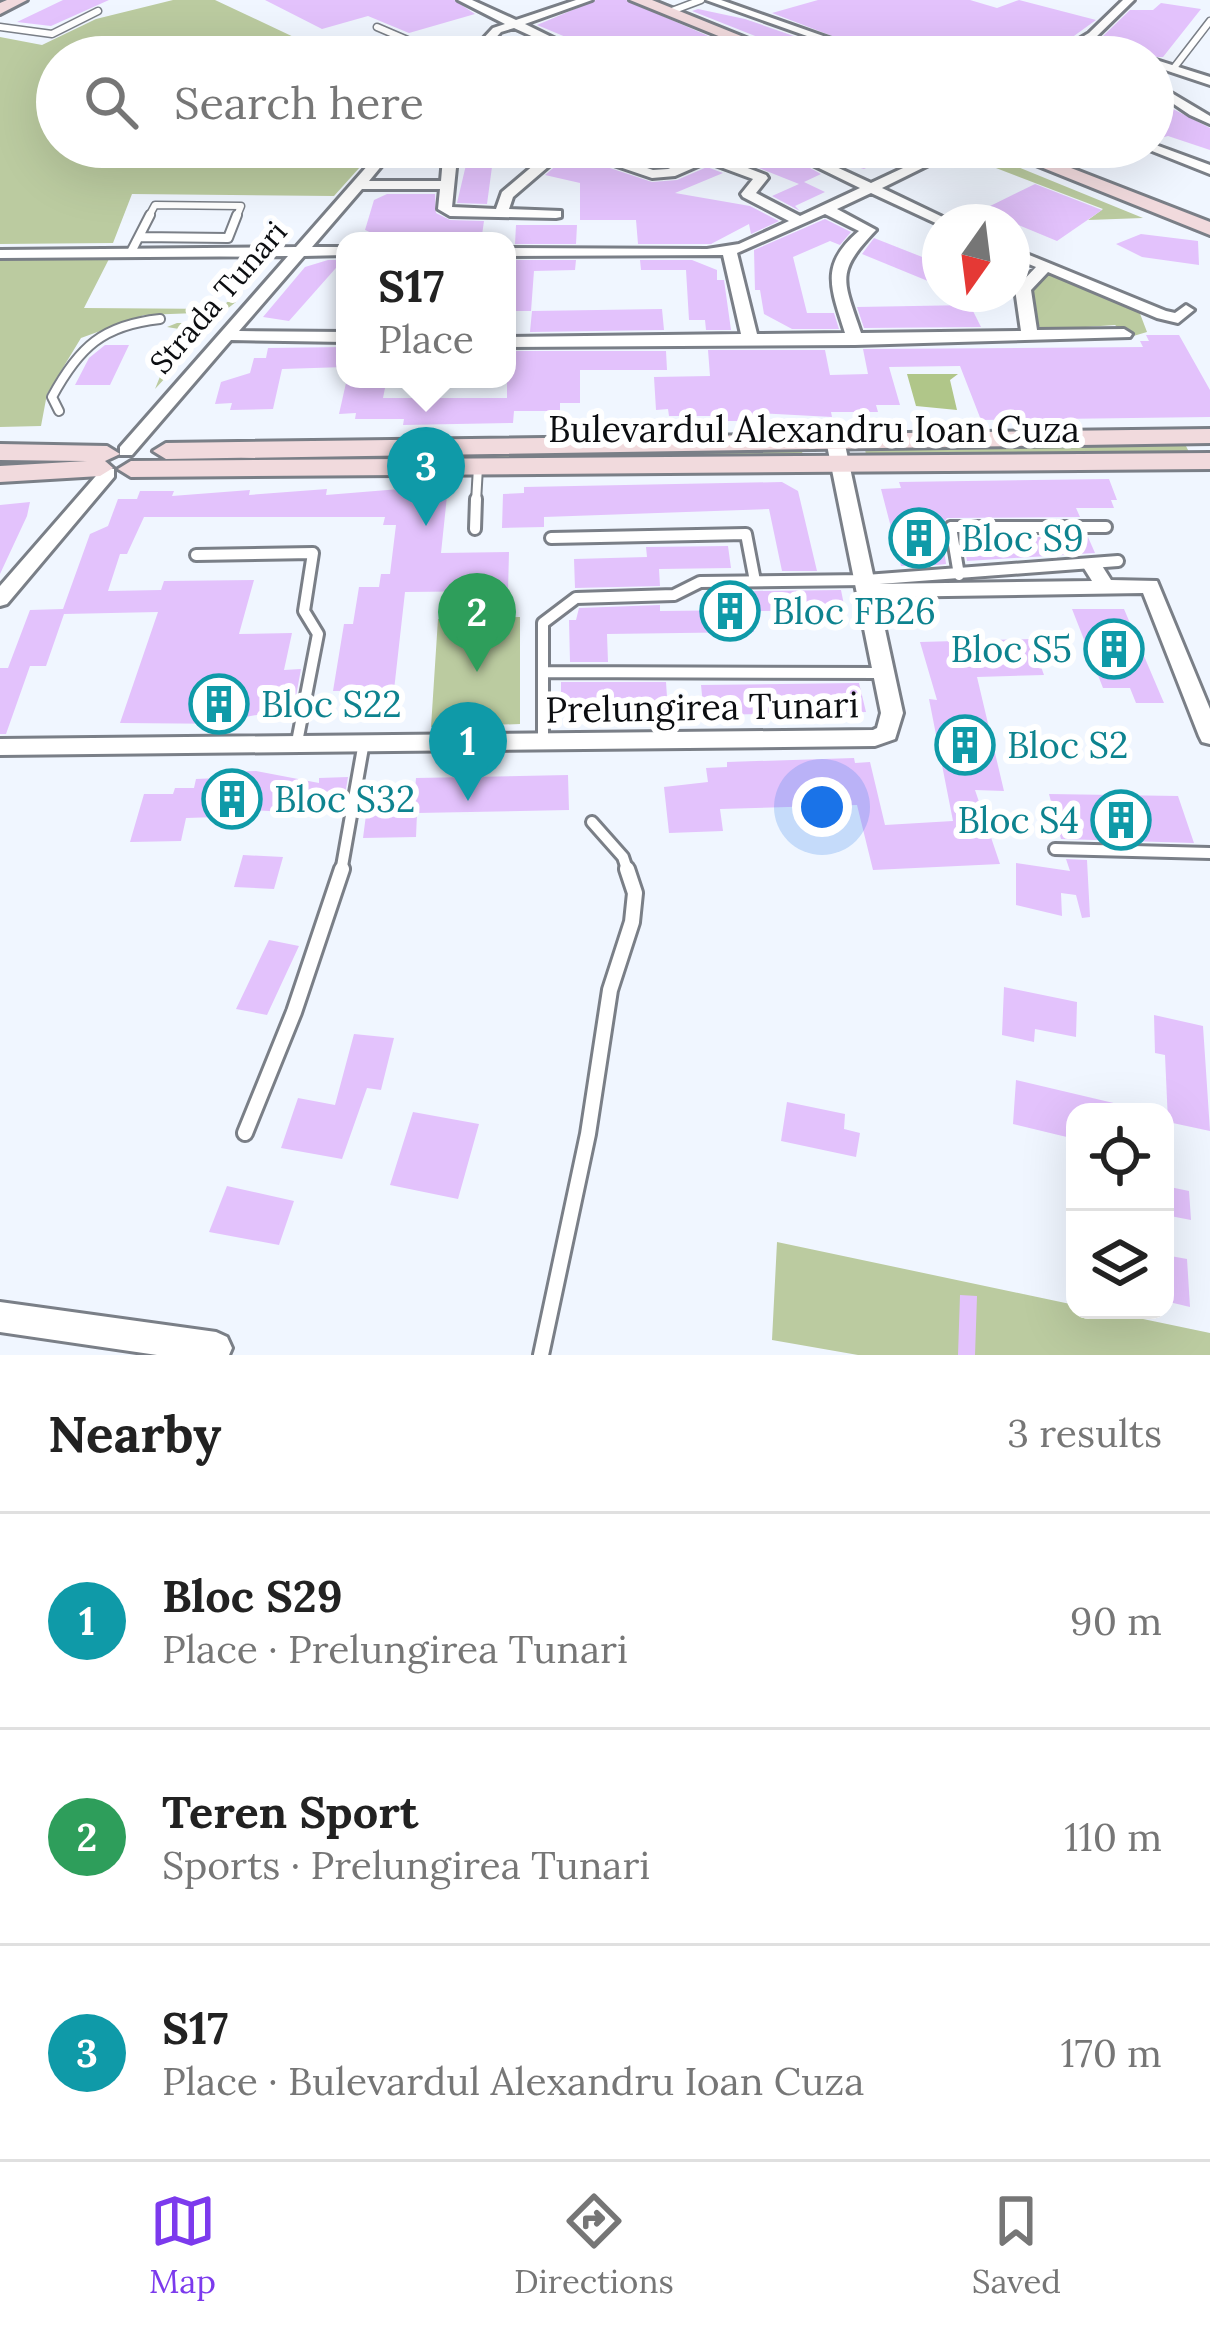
<!DOCTYPE html>
<html lang="en">
<head>
<meta charset="utf-8">
<style>
  :root { --surface:#fff; --page:#f2f2f2; --text:#222; --muted:#767676; --line:#e0e0e0; --accent:#7c3aed }
  body { margin:0; font-family:Lora,serif; background:var(--page); color:var(--text) }
  .controls { position:absolute; right:36px; bottom:36px; display:grid; overflow:hidden; border-radius:24px; box-shadow:0 12px 48px #0002 }
  .controls button { width:108px; height:108px; display:grid; place-items:center; padding:0; border:0; border-bottom:3px solid var(--line); background:var(--surface); color:var(--text); font:60px sans-serif }
  .compass { position:absolute; left:922px; top:204px; width:108px; height:108px; border-radius:50%; background:var(--surface); box-shadow:0 12px 48px #0002; rotate:194deg }
  .you { position:absolute; left:822px; top:807px; width:42px; height:42px; margin:-30px; border:9px solid #fff; border-radius:50%; background:#1a73e8; box-shadow:0 0 0 18px #1a73e833 }
  .badge { display:grid; place-items:center; width:78px; height:78px; border-radius:50%; background:var(--accent); color:#fff; font-size:39px; font-weight:700 }
  .pin { position:absolute; translate:-50% -99px; filter:drop-shadow(0 3px 6px #0008) }
  .pin::after { content:''; position:absolute; top:63px; width:42px; height:36px; background:inherit; clip-path:polygon(0 0,100% 0,50% 100%) }
  .popup { position:absolute; left:336px; top:232px; width:180px; height:156px; box-sizing:border-box; display:grid; place-content:center; border-radius:24px; background:var(--surface); filter:drop-shadow(0 3px 9px #0005); font-size:39px; white-space:nowrap; color:var(--muted) }
  .popup b { font-size:45px; color:var(--text) }
  .popup::after { content:''; position:absolute; left:50%; top:100%; margin-left:-24px; border:24px solid transparent; border-top-color:var(--surface) }
  .list { margin:0; padding:0; list-style:none }
  h2 { display:flex; justify-content:space-between; align-items:center; height:156px; margin:0; padding:0 48px; font-size:51px }
  h2 small { font-size:39px; font-weight:400; color:var(--muted) }
  .list li { display:grid; grid-template-columns:78px 1fr auto; gap:36px; align-items:center; box-sizing:border-box; height:216px; padding:0 48px; border-top:3px solid var(--line) }
  .list b { display:block; font-size:45px; white-space:nowrap }
  .list p { margin:0; font-size:39px; white-space:nowrap; color:var(--muted) }
  .list em { font-size:39px; font-style:normal; color:var(--muted) }
  .icon { flex:none; width:66px; height:66px; fill:none; stroke:currentColor; stroke-width:2; stroke-linecap:round; stroke-linejoin:round }
  .map { position:relative; flex:none; width:1210px; height:1355px; overflow:hidden }
  .search { position:absolute; background:var(--surface); box-shadow:0 12px 48px #0002; left:36px; right:36px; top:36px; height:132px; display:flex; align-items:center; gap:30px; box-sizing:border-box; padding:0 42px; border-radius:66px; color:var(--muted); font-size:45px }
  .sheet { height:804px; background:var(--surface) }
  nav { display:flex; justify-content:space-around; align-items:center; box-sizing:border-box; height:168px; border-top:3px solid var(--line); background:var(--surface); font-size:33px; color:var(--muted) }
  nav a { display:grid; justify-items:center; gap:6px }
  nav .on { color:var(--accent) }
  .map>svg:first-child { display:block }
  .green { fill:#bbcba0 }
  .forest { fill:#b0c689 }
  .building { fill:#e3c2fc }
  .lines { fill:none; stroke-linecap:round; stroke-linejoin:round }
  .lane-far3-casing { stroke:#7a7f87; stroke-width:9 }
  .lane-far2-casing { stroke:#7a7f87; stroke-width:12 }
  .lane-far1-casing { stroke:#7a7f87; stroke-width:16 }
  .lane-casing { stroke:#7a7f87; stroke-width:20 }
  .street-casing { stroke:#7a7f87; stroke-width:6 }
  .secondary-casing { stroke:#7a7f87; stroke-width:6 }
  .lane-far3 { stroke:#fff; stroke-width:6 }
  .lane-far2 { stroke:#fff; stroke-width:8 }
  .lane-far1 { stroke:#fff; stroke-width:10 }
  .lane { stroke:#fff; stroke-width:14 }
  .street { fill:#fff; fill-rule:evenodd }
  .secondary { fill:#f1dadd; fill-rule:evenodd }
  .labels { text-anchor:middle; dominant-baseline:central; stroke-width:12; stroke-linejoin:round; paint-order:stroke }
  .far-street-label { font-size:30px; fill:#0c0e11; stroke:#fff }
  .street-label { font-size:36px; fill:#0c0e11; stroke:#fff }
  .culture-label { font-size:36px; fill:#0d838f; stroke:#fff; text-anchor:start }
</style>
</head>
<body>
<div class="map">
<svg width="1210" height="1355" viewBox="0 0 1210 1355">
  <rect width="100%" height="100%" fill="#f0f6ff"/>
  <!-- green -->
  <path class="green" d="M173,0H215L336,57H57V147H378L334,196L132,194L113,243L0,244V37L42,45L96,19Z
    M995,158H996L1143,218L1088,220L1103,209L983,163Z
    M110,257L84,308L223,309L227,302H236L223,312L144,315L81,338L47,394L41,426L0,427V258Z
    M1044,273L1139,311L1147,332L1130,337L1115,325L1042,330L1033,318L1030,285Z
    M177,323H216L155,389L179,329L167,327Z
    M863,442H1184L1190,454H866Z
    M801,445L803,457L469,460L470,448Z
    M520,617V724L431,727L438,619Z
    M777,1242L1075,1305V1310H1100L1210,1333V1355H858L772,1340Z"/>
  <!-- forest -->
  <path class="forest" d="M907,374H958L950,380L957,410L916,406Z"/>
  <!-- building -->
  <path class="building" d="M63,0H109L51,26L17,22Z
    M265,0H454L475,14L409,33L368,16L322,29Z
    M596,0H626L722,42L683,57H639L649,48L641,41L609,55L537,25Z
    M818,0H970L997,8L1019,0L1096,20L1045,57H887L772,13Z
    M1161,3L1201,9L1163,57H1148L1102,37L1130,10H1153Z
    M698,9L745,19L834,50L793,51L692,11Z
    M1173,109L1210,128V150L1168,136L1153,140V120Z
    M566,147H664L685,157L654,165L601,148Z
    M740,147H772L821,174L804,182L825,192L795,206L800,211L772,196L799,184L729,156Z
    M851,147H910L864,169L833,160Z
    M469,152H494L487,204L457,203Z
    M558,164H598L652,182L677,180L707,167L723,173L675,193L750,206L779,221L751,234L749,224L711,244H638L636,220H580V183L545,175Z
    M1035,184L1102,210L1057,241L982,210Z
    M387,194H435L436,213L450,220L484,221L482,235L385,239L365,230L374,200Z
    M825,219L851,232L840,245L830,241L793,257L807,313H834L839,329H792L764,314L760,290H755L754,250Z
    M516,225H577L576,244H515Z
    M1141,234L1198,241L1199,265L1142,257L1116,244Z
    M874,238L940,264V286L862,254Z
    M328,260H343L289,321L263,317L305,267Z
    M513,260H576L575,270L534,271L531,311H507Z
    M640,260H692L717,270V280H724L731,330H706L705,320H689L686,270H641Z
    M970,305L981,327L864,328L857,307Z
    M662,309L664,330L530,332L532,311Z
    M1146,335H1179L1210,390V417L981,420L960,366L889,367L900,405H876L878,412H831L832,417L758,413L760,421H721L720,416H669L668,409L656,410L654,377L710,376L708,350H825L830,375L868,374L863,349L1143,347L1140,341H1149Z
    M105,345H129L110,385H75L89,358Z
    M345,347V367L282,369L273,409L230,410L232,403L215,404L221,382L250,373L254,358H266L268,348Z
    M507,351H666L667,370H580V403H560V411H514L513,423L403,425L404,419H355L356,413L339,414L346,383H386L383,398H507Z
    M1109,479L1117,500H1111L1114,508H1076L1080,517L947,518L941,527L946,564L927,566H901L881,489L901,488L899,482Z
    M782,482L798,491L817,571H782L769,509L544,517V527L502,528L503,494L524,493V487Z
    M412,488L411,496H447L441,553L509,552L508,591L405,592L394,690L333,691L344,624H353L359,587H379L381,574H390L396,525H383L385,517H144L127,554H120L108,591L161,590L164,581L254,580L239,634L292,633L284,670L301,669L294,707L268,708L267,713L240,718L238,724L120,723L158,612L64,614L46,666H30L6,734H0V668H8L30,610L63,609L90,534L108,526L118,499H137L140,491H174L172,496L250,490L249,495L327,489L326,495Z
    M30,502L27,516L0,574V505Z
    M963,537H1088L1095,553L967,561Z
    M728,546L731,568L659,569L660,586L575,588L574,559L647,557L646,547Z
    M841,590L845,610L755,611L752,591Z
    M660,605V611L751,610L754,632L607,634L608,662H570L569,620H576L579,608Z
    M1072,609H1124L1164,703H1136L1130,688H1103Z
    M1031,639L1044,675L977,677L1004,791L975,790L1000,864L873,870L857,805L720,809L723,831L669,833L664,787L708,782L706,768L727,767V762L854,758L855,763L870,762L885,825L953,821L929,699L937,700L920,642Z
    M561,682H666L668,712L561,714Z
    M859,683L866,712L704,715L701,685Z
    M256,771L319,783V778L348,777L343,807L329,808L328,814L250,810L249,816L186,818L181,841L130,842L144,794H173L175,788H194L196,779L218,778L219,772Z
    M568,775L569,810L417,813L416,837L363,838L369,792L415,791L416,778Z
    M1049,794L1178,796L1194,843L1061,839Z
    M243,855L283,857L274,889L234,887Z
    M1066,859L1087,860L1090,917L1082,918L1076,895L1061,893L1062,916L1016,905V863L1070,871Z
    M269,940L299,946L267,1015L236,1009Z
    M1004,987L1077,1002L1076,1037L1035,1029L1034,1042L1002,1035Z
    M1154,1015L1203,1026L1210,1131L1168,1122L1165,1055L1155,1053Z
    M354,1034L394,1038L381,1090L367,1088L342,1159L281,1148L298,1098L335,1105Z
    M1016,1080L1122,1105L1121,1112H1075V1139L1013,1124Z
    M787,1102L845,1114L844,1129L860,1133L856,1157L781,1141Z
    M413,1112L479,1124L458,1199L390,1185Z
    M227,1186L294,1201L279,1245L209,1232Z
    M1165,1186L1189,1191L1191,1220L1165,1215Z
    M1165,1255L1187,1259L1190,1307L1165,1301Z
    M960,1295L977,1296L975,1355H958Z"/>
  <g class="lines">
    <defs>
      <path id="lane-far3" d="M669,12L701,0
        M0,27L52,34L98,11
        M377,27L447,57
        M616,57L642,48
        M838,57L852,49
        M1173,69L1210,21
        M813,161L844,147
        M148,218L155,205L241,206L236,218"/>
      <path id="lane-far2" d="M139,237L228,238L237,215
        M131,252L150,215
        M59,411L52,397C79,347 103,325 160,319
        M476,502L478,467"/>
      <path id="lane-far1" d="M475,529L476,499
        M551,538L746,534L755,581
        M196,555L313,553L304,611L318,634L297,742
        M959,575L951,527H1106
        M545,672L883,673
        M543,742V623L576,598L674,595L700,582L866,580L1118,561
        M592,822L623,857L628,872
        M1055,849L1210,853
        M341,872L364,742"/>
      <path id="lane" d="M245,1133L294,1012L342,869
        M541,1355L588,1134L610,990L632,922L635,893L627,869"/>
      <path id="street" d="M458,0H472L516,20L576,0H592L525,24L592,57H577L514,28L501,32L478,57H466L493,28L505,24Z
        M706,0H721L883,57H866Z
        M1123,0H1134L1094,39L1144,57H1126L1086,44L1063,57H1049L1089,33Z
        M1153,59L1210,77V85L1153,66Z
        M1153,82L1210,116V124L1190,115L1153,90Z
        M1153,144L1210,165V174L1142,147Z
        M384,147H397L369,181H441L443,158L450,154L457,158L452,207L496,209L502,192L548,153L600,152L653,170L668,169L696,157L676,147H694L707,152L719,147H736L719,157L766,175L768,178L756,193L800,216L860,188L776,147H793L871,183L948,147H965L882,188L953,222L940,225L871,193L837,209L876,230C835,273 843,279 861,333L1021,331L1015,289L1036,267L1012,257V248L1166,311L1175,313L1186,305L1194,310L1178,323L1157,318L1048,272L1031,290L1037,330L1124,329L1132,334L1130,337L855,345L507,347V337L741,334L723,255L507,256V248L707,249L739,244L789,221L743,197L741,194L753,179L707,162L675,176L652,178L599,160H556L513,197L509,209L561,211V217L556,218L450,216L438,209L440,189H362L312,247H345V255L304,256L239,331L345,332V342L231,340L132,455H120V447L288,256L0,258V250L296,247ZM825,214L859,231C819,265 831,288 845,333L757,334L737,253Z
        M835,435L844,440L875,584L1092,581L1082,565L1092,559L1099,561L1111,580L1157,581L1210,709V744L1202,742L1199,736L1143,593L878,597L903,713L895,739L875,746L0,755V739L873,730L877,728L881,713L826,440Z
        M108,468L114,469V477L7,604L0,606V586L102,469Z
        M0,1302L216,1332L227,1337L232,1348L229,1355H157L0,1332Z"/>
      <path id="secondary" d="M7,0H27L0,14V3Z
        M630,0H652L793,57H770Z
        M991,147H1017L1210,222V235Z
        M1210,429V443L166,459L153,451L166,443Z
        M0,444L107,446L120,454L105,461L113,468L100,476L0,482V466L87,461L0,460Z
        M1210,453V469L131,477L118,469L131,461Z"/>
    </defs>
    <!-- lane-far3 casing -->
    <use href="#lane-far3" class="lane-far3-casing"/>
    <!-- lane-far2 casing -->
    <use href="#lane-far2" class="lane-far2-casing"/>
    <!-- lane-far1 casing -->
    <use href="#lane-far1" class="lane-far1-casing"/>
    <!-- lane casing -->
    <use href="#lane" class="lane-casing"/>
    <!-- street casing -->
    <use href="#street" class="street-casing"/>
    <!-- secondary casing -->
    <use href="#secondary" class="secondary-casing"/>
    <!-- lane-far3 -->
    <use href="#lane-far3" class="lane-far3"/>
    <!-- lane-far2 -->
    <use href="#lane-far2" class="lane-far2"/>
    <!-- lane-far1 -->
    <use href="#lane-far1" class="lane-far1"/>
    <!-- lane -->
    <use href="#lane" class="lane"/>
    <!-- street -->
    <use href="#street" class="street"/>
    <!-- secondary -->
    <use href="#secondary" class="secondary"/>
  </g>
  <!-- icons -->
  <defs>
    <symbol id="building-ring" viewBox="-11 -11 22 22"><circle r="9.5" fill="#fff" stroke="#0f9aa8" stroke-width="1.5"/><path d="M-4-6H4V6H1V3H-1V6H-4ZM-2.5-4.3h1.7v1.8h-1.7ZM.8-4.3h1.7v1.8H.8ZM-2.5-1h1.7V.8h-1.7ZM.8-1h1.7V.8H.8Z" fill="#0f9aa8"/></symbol>
  </defs>
  <g fill-rule="evenodd">
    <use href="#building-ring" x="886" y="505" width="66" height="66"/>
    <use href="#building-ring" x="697" y="578" width="66" height="66"/>
    <use href="#building-ring" x="1081" y="616" width="66" height="66"/>
    <use href="#building-ring" x="186" y="671" width="66" height="66"/>
    <use href="#building-ring" x="932" y="712" width="66" height="66"/>
    <use href="#building-ring" x="199" y="766" width="66" height="66"/>
    <use href="#building-ring" x="1088" y="787" width="66" height="66"/>
  </g>
  <g class="labels">
    <!-- far-street labels -->
    <g class="far-street-label">
      <text transform="translate(218 297) rotate(-49)">Strada Tunari</text>
    </g>
    <!-- street labels -->
    <g class="street-label">
      <text x="814" y="429">Bulevardul Alexandru Ioan Cuza</text>
      <text transform="translate(702 707) rotate(-1)">Prelungirea Tunari</text>
    </g>
    <!-- culture labels -->
    <g class="culture-label">
      <text x="961" y="538">Bloc S9</text>
      <text x="772" y="611">Bloc FB26</text>
      <text x="1072" y="649" text-anchor="end">Bloc S5</text>
      <text x="261" y="704">Bloc S22</text>
      <text x="1007" y="745">Bloc S2</text>
      <text x="274" y="799">Bloc S32</text>
      <text x="1079" y="820" text-anchor="end">Bloc S4</text>
    </g>
  </g>
</svg>
<div class="controls">
<button><svg class="icon" aria-label="locate" viewBox="0 0 24 24"><circle cx="12" cy="12" r="6"/><path d="M12 2v4M12 18v4M2 12h4M18 12h4"/></svg></button>
<button><svg class="icon" aria-label="layers" viewBox="0 0 24 24"><path d="M12 4l9 5-9 5-9-5zM3 14l9 5 9-5"/></svg></button>
</div>
<svg class="compass" viewBox="-18 -18 36 36"><path d="M0-13l5 13h-10z" fill="#e53935"/><path d="M0 13l5-13h-10z" fill="#767676"/></svg>
<div class="you"></div>
<div class="pin badge" style="left:468px;top:801px;background:#0f9aa8">1</div>
<div class="pin badge" style="left:477px;top:672px;background:#2e9e5b">2</div>
<div class="pin badge" style="left:426px;top:526px;background:#0f9aa8">3</div>
<div class="popup"><b>S17</b>Place</div>
<div class="search"><svg class="icon" aria-label="search" viewBox="0 0 24 24"><circle cx="10" cy="10" r="6"/><path d="M15 15l6 6"/></svg>Search here</div>
</div>
<section class="sheet">
<h2>Nearby<small>3 results</small></h2>
<ul class="list">
<li><span class="badge" style="background:#0f9aa8">1</span><div><b>Bloc S29</b><p>Place · Prelungirea Tunari</p></div><em>90 m</em></li>
<li><span class="badge" style="background:#2e9e5b">2</span><div><b>Teren Sport</b><p>Sports · Prelungirea Tunari</p></div><em>110 m</em></li>
<li><span class="badge" style="background:#0f9aa8">3</span><div><b>S17</b><p>Place · Bulevardul Alexandru Ioan Cuza</p></div><em>170 m</em></li>
</ul>
</section>
<nav>
<a class="on"><svg class="icon" aria-label="map" viewBox="0 0 24 24"><path d="M3 6l6-2 6 2 6-2v14l-6 2-6-2-6 2zM9 4v14M15 6v14"/></svg>Map</a>
<a><svg class="icon" aria-label="directions" viewBox="0 0 24 24"><path d="M12 3l9 9-9 9-9-9zM9 14v-3h6M13 9l2 2-2 2"/></svg>Directions</a>
<a><svg class="icon" aria-label="saved" viewBox="0 0 24 24"><path d="M7 4h10v16l-5-4-5 4z"/></svg>Saved</a>
</nav>
</body>
</html>
